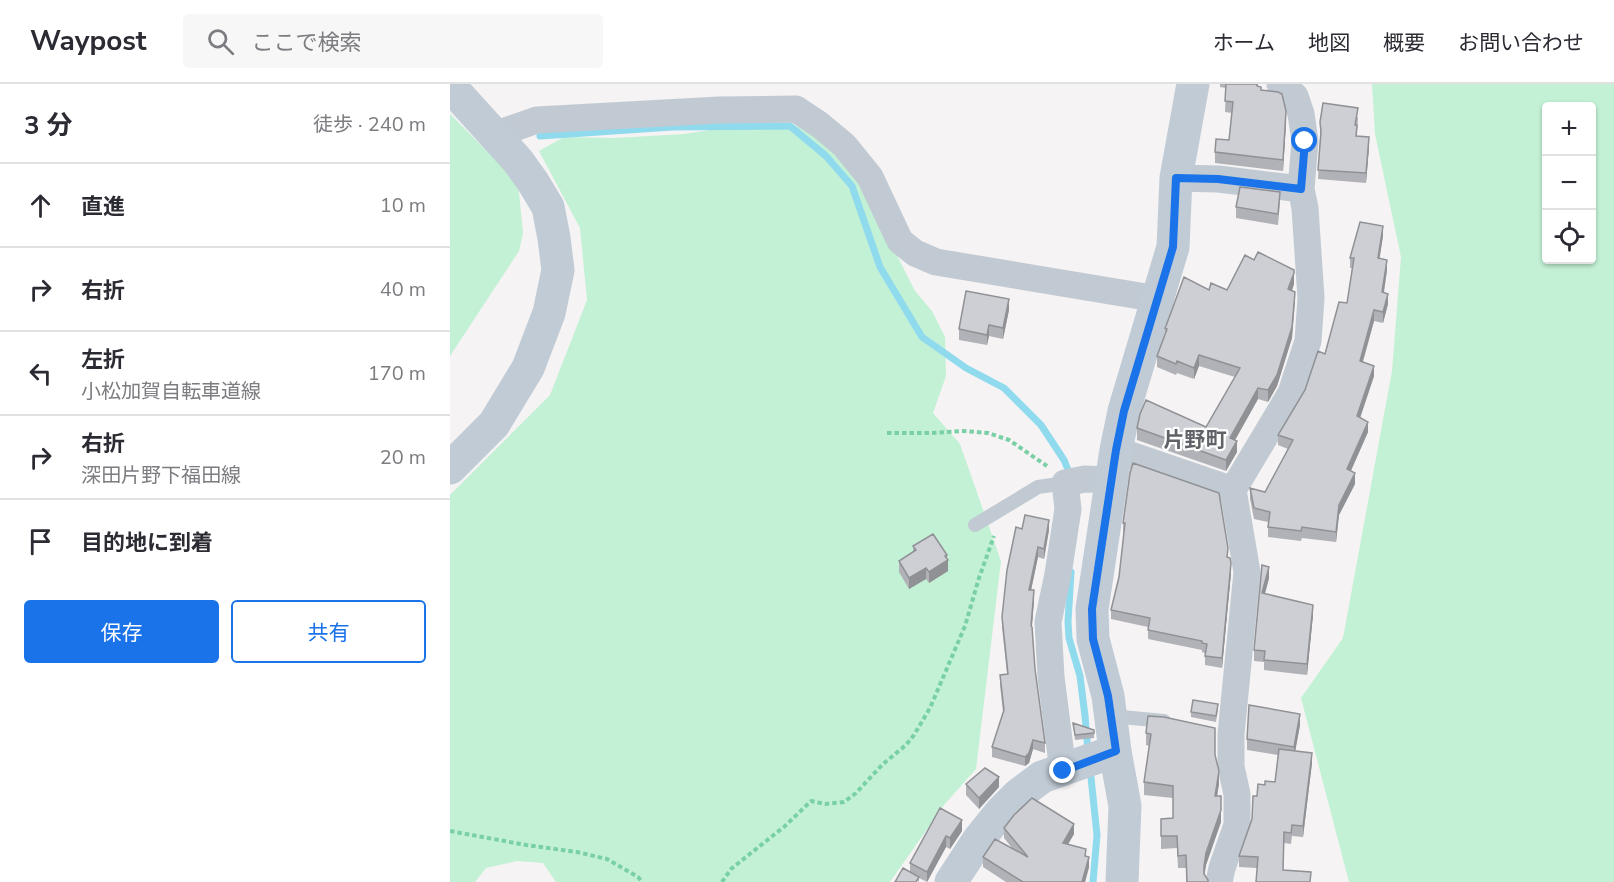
<!DOCTYPE html>
<html lang="ja">
<head>
<meta charset="utf-8">
<style>
  :root { --surface:#fff; --page:#f7f7f7; --text:#2b2b33; --muted:#7c7c81; --line:#e1e1e2; --accent:#1a73e8 }
  body { margin:0; font-family:"Nunito Sans","Noto Sans JP",sans-serif; background:var(--page); color:var(--text) }
  .controls { position:absolute; right:18px; top:18px; display:grid; overflow:hidden; border-radius:6px; box-shadow:0 2px 4px #0004 }
  .controls button { width:54px; height:54px; display:grid; place-items:center; padding:0; border:0; border-bottom:2px solid var(--line); background:var(--surface); color:var(--text); font:30px sans-serif }
  .stop { position:absolute; width:18px; height:18px; margin:-14px; border:4px solid #1a73e8; border-radius:50%; background:#fff }
  .stop.end { background:#1a73e8; border-color:#fff; box-shadow:0 2px 6px #0008 }
  .list { margin:0; padding:0; list-style:none }
  h2 { display:flex; justify-content:space-between; align-items:center; height:78px; margin:0; padding:0 24px; font-size:26px }
  h2 small { font-size:20px; font-weight:400; color:var(--muted) }
  .list li { display:grid; grid-template-columns:39px 1fr auto; gap:18px; align-items:center; box-sizing:border-box; height:84px; padding:0 24px; border-top:2px solid var(--line) }
  .list b { display:block; font-size:22px; white-space:nowrap }
  .list p { margin:0; font-size:20px; white-space:nowrap; color:var(--muted) }
  .list em { font-size:20px; font-style:normal; color:var(--muted) }
  .actions { display:flex; gap:12px; padding:18px 24px }
  .actions a { flex:1; padding:14px 0; border:2px solid var(--accent); border-radius:6px; text-align:center; font-size:21px; color:var(--accent) }
  .actions .main { background:var(--accent); color:#fff }
  .icon { flex:none; width:33px; height:33px; fill:none; stroke:currentColor; stroke-width:2; stroke-linecap:round; stroke-linejoin:round }
  .map { position:relative; flex:none; width:1164px; height:798px; overflow:hidden }
  header { display:flex; align-items:center; gap:36px; box-sizing:border-box; height:84px; padding:0 30px; background:var(--surface); border-bottom:2px solid var(--line) }
  header strong { font-size:28px }
  nav { display:flex; gap:33px; margin-inline-start:auto; font-size:21px }
  .search { width:420px; height:54px; background:var(--page); display:flex; align-items:center; gap:15px; box-sizing:border-box; padding:0 21px; border-radius:6px; color:var(--muted); font-size:22px }
  main { display:flex }
  aside { flex:1; background:var(--surface) }
  .map>svg:first-child { display:block }
  .green { fill:#c3f1d5; fill-rule:evenodd }
  .lines { fill:none; stroke-linecap:round; stroke-linejoin:round }
  .stream { stroke:#90daee; stroke-width:7 }
  .path { stroke:#7ad0a6; stroke-width:4; stroke-dasharray:4.5 3; stroke-linecap:butt }
  .lane { stroke:#c1cad2; stroke-width:14 }
  .street { stroke:#c1cad2; stroke-width:27 }
  .secondary { stroke:#c1cbd6; stroke-width:33 }
  .wall { fill:#b0b2b7 }
  .shaded-wall { fill:#909195 }
  .building { fill:#cdcfd5; stroke:#909195; stroke-width:1.5 }
  .route { stroke:#1a73e8; stroke-width:8 }
  .labels { text-anchor:middle; dominant-baseline:central; stroke-width:4.5; stroke-linejoin:round; paint-order:stroke }
  .quarter-label { font-size:21px; font-weight:bold; fill:#5f6368; stroke:#fff }
</style>
</head>
<body>
<header>
<strong>Waypost</strong>
<div class="search"><svg class="icon" aria-label="search" viewBox="0 0 24 24"><circle cx="10" cy="10" r="6"/><path d="M15 15l6 6"/></svg>ここで検索</div>
<nav><a>ホーム</a><a>地図</a><a>概要</a><a>お問い合わせ</a></nav>
</header>
<main>
<aside>
<h2>3 分<small>徒歩 · 240 m</small></h2>
<ul class="list">
<li><svg class="icon" aria-label="ahead" viewBox="0 0 24 24"><path d="M12 20V5M6 11l6-6 6 6"/></svg><div><b>直進</b></div><em>10 m</em></li>
<li><svg class="icon" aria-label="right" viewBox="0 0 24 24"><path d="M7 20v-9h11M14 6l5 5-5 5"/></svg><div><b>右折</b></div><em>40 m</em></li>
<li><svg class="icon" aria-label="left" viewBox="0 0 24 24"><path d="M17 20v-9H6M10 6l-5 5 5 5"/></svg><div><b>左折</b><p>小松加賀自転車道線</p></div><em>170 m</em></li>
<li><svg class="icon" aria-label="right" viewBox="0 0 24 24"><path d="M7 20v-9h11M14 6l5 5-5 5"/></svg><div><b>右折</b><p>深田片野下福田線</p></div><em>20 m</em></li>
<li><svg class="icon" aria-label="arrive" viewBox="0 0 24 24"><path d="M6 21V4h12l-3 4 3 4H6"/></svg><div><b>目的地に到着</b></div></li>
</ul>
<div class="actions"><a class="main">保存</a><a>共有</a></div>
</aside>
<div class="map">
<svg width="1164" height="798" viewBox="0 0 1164 798">
  <rect width="100%" height="100%" fill="#f5f3f3"/>
  <!-- green -->
  <path class="green" d="M922,0H1164V798H899L851,614L893,554L942,287L951,173L925,50ZM1096,22H1142V176H1096Z
    M0,30L68,98L73,149L69,167L0,272Z
    M319,37L351,43L384,67L409,96L465,207L482,227L495,253L496,292L483,329L510,360L551,477L526,685L494,721L440,798H106L93,779L67,777L36,784L25,798H0V411L100,311L137,216L130,144L89,67L114,53L165,54L234,50Z"/>
  <g class="lines">
    <!-- stream -->
    <path class="stream" d="M90,52L222,43L340,42L376,72L402,102L430,183L472,253L516,284L554,304L591,341L614,376L621,393
      M621,488L618,538L619,554L630,592L635,632L638,667
      M640,684L647,751L643,798"/>
    <!-- path -->
    <path class="path" d="M437,349H481L514,347L538,349L559,356L597,382
      M0,747L76,761L127,768L157,775L188,793L192,798
      M272,798L281,785L335,742L361,717L375,720L394,718L406,709L433,680L456,661L464,651L480,624L515,542L529,494L544,452"/>
    <!-- lane -->
    <path class="lane" d="M525,441L588,403L615,399
      M661,632L714,637"/>
    <!-- street -->
    <path class="street" d="M830,0L845,12L851,30L855,57L851,105
      M44,51L87,36L269,26L346,25L370,41L394,61L420,93L450,157L465,169L486,178L708,215
      M726,94L768,95L851,105L855,124L861,214L858,257L841,309L783,406L797,488L781,650V683L787,710V741L772,784L769,798
      M666,366L783,406
      M613,687L601,593L598,538L608,490L618,425L615,399L635,395L661,396"/>
    <!-- secondary -->
    <path class="secondary" d="M0,2L68,77L83,98L98,123L104,154L108,186L99,229L78,284L44,340L0,384
      M665,667L658,612L643,555L642,525L666,366L674,327L723,163L726,94L743,0
      M501,798L529,755L550,729L568,711L592,693L665,667L675,722L672,798"/>
  </g>
  <!-- wall -->
  <path class="wall" d="M770,0H808V3L836,38L833,87L765,79V68L779,56L782,29L775,28L776,4L770,3Z
    M908,33L907,52L919,63L916,99L868,95L870,54V38Z
    M830,118L828,141L786,134V123Z
    M933,152L929,174L937,186L934,209L938,220L933,239L924,237L913,278L924,292L910,334L918,348L901,387L905,400L889,431L886,458L852,454L851,457L818,453V438L804,435L800,415V404L815,408L838,365L828,361V351L855,306L875,270L897,219L902,184H900V174Z
    M844,200L842,207L845,219L842,254L827,302L818,318L808,315L785,356L787,368L776,387L687,356V344L756,343L785,293L749,282L744,295L727,289L726,291L707,283V272L715,251V244L759,206H777Z
    M559,226L553,255L539,252L537,261L509,256V245Z
    M680,389L778,473L781,489L772,584L755,581V569L752,568V566L698,555V543L661,535V526L669,493L674,448H673V439Z
    M572,445L599,446L594,475L588,473L581,506L584,516L582,543L585,585L595,659V669L583,665L579,679L575,682L542,673V663L553,628L550,601V591L557,590L552,543V533Z
    M463,462L497,474L498,487L479,499L476,495L459,505L449,488V477L463,468Z
    M812,481L819,494L815,510L863,531L857,591L814,586V578L804,577V566Z
    M768,625L766,638L741,633V628Z
    M698,632L765,671L769,700L767,712L771,738L756,781L754,790L758,798H736V784H728L727,764L711,765V735L723,734V714L694,711V698L699,662L696,661V649Z
    M623,639L644,646V654L625,656Z
    M850,641L845,667L862,679L853,753L842,752L841,760L834,759L833,786L861,798L807,784L789,783V772L802,735L807,712L815,701L825,698L828,671L797,666V655Z
    M516,700L549,703L529,725L516,711Z
    M512,736V747L500,765L496,763L477,798L469,794V798L460,788V779Z
    M554,744L624,750L618,760L636,772L639,783L635,798H556L533,783V773L562,764L554,754Z"/>
  <!-- shaded-wall -->
  <path class="shaded-wall" d="M836,27V38L833,87V76Z
    M919,53V63L916,99V89Z
    M933,142V152L928,185V174Z
    M937,176V186L932,219V208Z
    M844,189V200L838,217V205Z
    M845,208L842,254L827,302L818,318V306Z
    M938,210V220L933,239V228Z
    M559,215V226L553,255V244Z
    M924,226V237L910,287V277Z
    M539,241V252L537,261V251Z
    M749,271V282L744,295V284Z
    M924,282V292L907,343V332Z
    M808,304V315L780,365V354Z
    M918,338V348L897,395V385Z
    M787,357V368L776,387V376Z
    M905,389V400L889,431L886,458V448L889,421Z
    M599,436V446L594,475V465Z
    M588,463V473L579,516V506Z
    M497,471V477L498,476V487L479,499V488Z
    M781,479V489L772,584V574Z
    M819,483V494L812,520V509Z
    M476,484V495L459,505V494Z
    M584,506V516L581,552V542Z
    M863,521V531L857,591V580Z
    M850,630V641L844,674V663Z
    M583,656V665L579,679L575,682V673Z
    M862,669V679L853,753V742Z
    M769,687V700L765,724V712Z
    M549,693V703L529,725V714Z
    M771,726V738L756,781L754,795V782L756,769Z
    M512,736V747L500,765V754Z
    M624,740V750L613,769V759Z
    M496,752V763L477,798V788Z
    M639,773V783L635,798H632Z"/>
  <!-- building -->
  <path class="building" d="M776,0H807V2L811,3V6L828,8L832,10L836,27L833,76L765,68L766,55L779,56L783,18L775,17Z
    M873,19L908,24L905,41H907L906,52L919,53L916,89L868,86L871,48L870,38Z
    M790,103L830,108L828,130L786,123Z
    M910,138L933,142L928,174L937,176L932,208L938,210L933,228L924,226L910,277L924,282L907,332L918,338L897,385L905,389L889,421L886,448L852,443L851,447L818,443L820,428L804,424L800,404L815,408L843,356L828,351L855,306L868,267L875,270L889,218L897,219L904,174H900Z
    M808,168L844,186V189L838,205L845,208L842,243L827,291L818,306L808,304L780,354L787,357L776,376L687,344L690,330L696,316L756,343L790,284L749,271L744,284L727,277L726,280L707,272L717,245L715,244L716,242L734,193L759,206L761,199L777,206L795,171L804,176Z
    M516,207L559,215L553,244L539,241L537,251L509,245Z
    M683,379L769,409L778,464L777,473L780,474L781,479L772,574L755,572L757,560L752,559V557L698,546L700,534L661,526L669,493L675,439H673L680,389Z
    M575,431L599,436L594,465L588,463L579,506H584L581,542L582,543L585,585L595,659L583,656L579,669L575,673L542,663L554,626L550,591L558,590L552,533L557,486L566,443L572,445Z
    M483,450L497,471L495,472L498,476L479,488L476,484L459,494L449,477L466,466L463,462Z
    M812,481L819,483L812,509L863,521L857,580L814,576L815,567L804,566Z
    M743,616L768,620L766,632L741,628Z
    M799,621L850,630L844,663L797,655Z
    M698,632L714,633L765,644V671L769,687L765,712H771V726L756,769L754,782V790L758,796V798H737L736,771L728,772L727,752H711V735L723,734V702L694,698L701,650L696,649Z
    M623,639L644,646V649L625,651Z
    M829,665L862,669L853,742L842,741L841,749L834,748L833,786L861,788L860,798H806L808,773L789,772L802,735L803,712H807L808,700L815,701V697L825,698Z
    M535,684L549,693L529,714L516,700Z
    M582,714L624,740L613,759L636,765L635,772L639,773L632,798H573L533,773L545,755L578,773L554,744L564,731Z
    M490,724L512,736L500,754L496,752L477,788L460,779Z
    M453,784L469,793L466,798H445Z"/>
  <g class="lines">
    <!-- route -->
    <path class="route" d="M613,687L666,667L658,612L643,555L642,525L666,366L674,327L723,163L726,94L768,95L851,105L855,57"/>
  </g>
  <g class="labels">
    <!-- quarter labels -->
    <g class="quarter-label">
      <text x="745" y="356">片野町</text>
    </g>
  </g>
</svg>
<div class="controls">
<button>+</button>
<button>−</button>
<button><svg class="icon" aria-label="locate" viewBox="0 0 24 24"><circle cx="12" cy="12" r="6"/><path d="M12 2v4M12 18v4M2 12h4M18 12h4"/></svg></button>
</div>
<div class="stop" style="left:855px;top:57px"></div>
<div class="stop end" style="left:613px;top:687px"></div>
</div>
</main>
</body>
</html>
